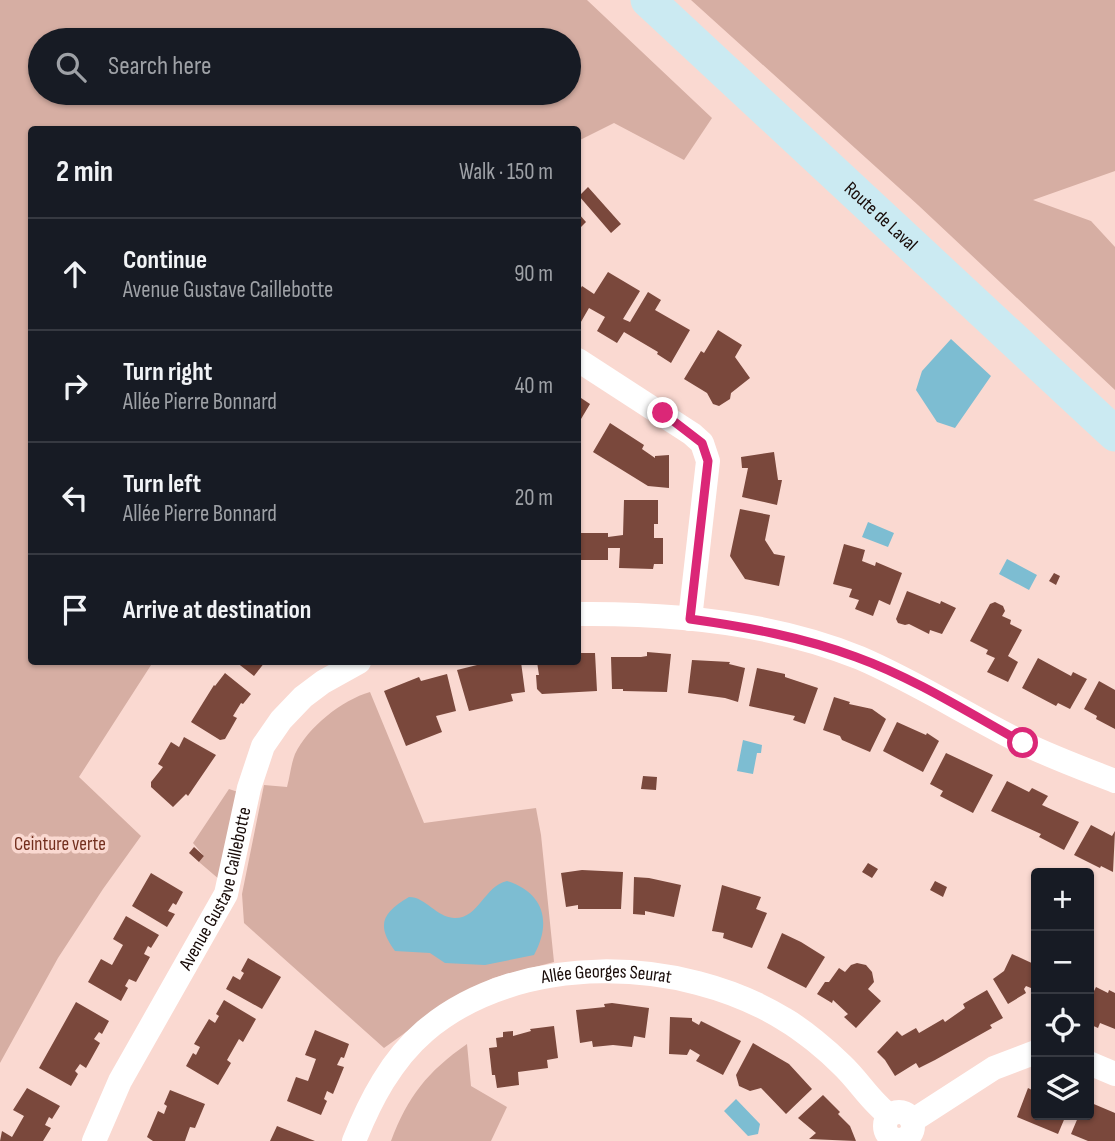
<!DOCTYPE html>
<html lang="en">
<head>
<meta charset="utf-8">
<style>
  :root { --surface:#171b24; --page:#242831; --text:#f1f3f6; --muted:#9ea1a6; --line:#363941 }
  body { margin:0; font-family:"Sofia Sans Condensed",sans-serif; background:var(--page); color:var(--text) }
  .controls { position:absolute; right:21px; bottom:21px; display:grid; overflow:hidden; border-radius:7px; box-shadow:0 2px 5px #0004 }
  .controls button { width:63px; height:63px; display:grid; place-items:center; padding:0; border:0; border-bottom:2px solid var(--line); background:var(--surface); color:var(--text); font:35px sans-serif }
  .stop { position:absolute; width:21px; height:21px; margin:-16px; border:5px solid #db2777; border-radius:50%; background:#fff }
  .stop.end { background:#db2777; border-color:#fff; box-shadow:0 2px 7px #0008 }
  .list { margin:0; padding:0; list-style:none }
  h2 { display:flex; justify-content:space-between; align-items:center; height:91px; margin:0; padding:0 28px; font-size:30px }
  h2 small { font-size:23px; font-weight:400; color:var(--muted) }
  .list li { display:grid; grid-template-columns:46px 1fr auto; gap:21px; align-items:center; box-sizing:border-box; height:112px; padding:0 28px; border-top:2px solid var(--line) }
  .list b { display:block; font-size:26px; white-space:nowrap }
  .list p { margin:0; font-size:23px; white-space:nowrap; color:var(--muted) }
  .list em { font-size:23px; font-style:normal; color:var(--muted) }
  .icon { flex:none; width:38px; height:38px; fill:none; stroke:currentColor; stroke-width:2; stroke-linecap:round; stroke-linejoin:round }
  .map { position:relative; flex:none; width:1115px; height:1141px; overflow:hidden }
  .search { position:absolute; background:var(--surface); box-shadow:0 2px 5px #0004; left:28px; top:28px; width:553px; height:77px; display:flex; align-items:center; gap:18px; box-sizing:border-box; padding:0 24px; border-radius:38px; color:var(--muted); font-size:26px }
  .panel { position:absolute; background:var(--surface); box-shadow:0 2px 5px #0004; left:28px; top:126px; width:553px; height:539px; border-radius:7px }
  .map>svg:first-child { display:block }
  .green { fill:#d6aea3; fill-rule:evenodd }
  .water { fill:#7dbdd2 }
  .building { fill:#7a483c }
  .lines { fill:none; stroke-linecap:round; stroke-linejoin:round }
  .minor { stroke:#fff; stroke-width:24 }
  .secondary { stroke:#cbeaf2; stroke-width:35 }
  .route { stroke:#db2777; stroke-width:9 }
  .labels { text-anchor:middle; dominant-baseline:central; stroke-width:7; stroke-linejoin:round; paint-order:stroke }
  .street-label { font-size:19px; fill:#170a07; stroke:#fad9d1 }
  .park-label { font-size:19px; fill:#722e1d; stroke:#fad9d1 }
</style>
</head>
<body>
<div class="map">
<svg width="1115" height="1141" viewBox="0 0 1115 1141">
  <rect width="100%" height="100%" fill="#fad9d1"/>
  <!-- green -->
  <path class="green" d="M0,0H587L712,118L684,160L614,123L578,141V130H32V662H153L79,777L141,836L103,889L58,958L0,1063ZM40,40H569V93H40Z
    M691,0H1115V171L1033,200L1091,221L1115,247V390L918,205Z
    M370,692L424,823L536,808L541,835L554,962L493,978L441,1007L384,1048L244,923L242,894L264,785L287,787C290,776 291,764 295,754C308,727 342,700 370,692Z
    M229,789L238,792L220,880L199,862L204,856L193,843Z
    M467,1044L471,1086L507,1107L491,1141H391C408,1096 427,1072 467,1044Z"/>
  <!-- water -->
  <path class="water" d="M951,339L991,376L955,428L937,422L916,390L922,371Z
    M868,522L894,533L888,547L862,537Z
    M1007,559L1037,575L1029,590L999,574Z
    M743,740L762,745L761,753H757L753,774L737,771Z
    M507,881C544,893 552,922 534,955L485,965L445,963L430,953L395,951C376,925 382,913 409,897C426,897 436,917 454,918C479,919 484,886 507,881Z
    M736,1099L760,1124L758,1134L748,1136L724,1111Z"/>
  <!-- building -->
  <path class="building" d="M588,187L621,224L611,233L579,196Z
    M578,213L586,222L578,230Z
    M608,272L640,291L623,319L630,322L648,292L661,300L655,310L690,330L671,363L657,354L658,352L624,332L617,343L597,331L605,317L589,308L578,327V293L582,286L594,294Z
    M718,330L742,345L735,357L750,378L731,393L730,399L719,406L713,404L707,393L684,379L701,351L704,353Z
    M578,396L590,404L578,424Z
    M610,423L644,445L642,449L655,458V456L669,455V488L648,486L593,452Z
    M774,452L778,480H782L777,505L742,497L748,468H742L741,457Z
    M624,500H658V524H654V538H663V564H654L653,569L619,568L620,548H608V560H581V533H608V537L623,535Z
    M740,509L770,515L765,540L774,554L785,556L779,586L745,579L730,556Z
    M844,544L865,550L862,561L875,566L876,562L902,573L890,605L879,600L873,616L855,609L859,600L849,597L852,589L833,584Z
    M1054,573L1060,576L1056,585L1049,581Z
    M907,591L940,604L941,601L956,608L942,634L930,630L929,634L909,624L905,625L898,623L896,619Z
    M995,602L1003,606L1005,611L1002,616L1011,620L1010,624L1022,630L1008,656L1018,662L1008,682L987,672L995,658L986,654L988,650L970,641L990,604Z
    M647,652L671,654L667,692L623,691V689H612L611,657H641L647,656Z
    M580,653H595L597,691L542,694L537,689L536,675H539L537,662H578V655Z
    M1038,658L1071,676L1073,672L1087,679L1070,709L1058,703L1056,706L1022,688Z
    M692,660L730,662L729,664L745,668L738,702L725,698L688,693Z
    M236,662H265L254,676Z
    M489,662H521L525,692L511,694L513,701L469,711L457,670Z
    M757,668L785,674V677L818,688L805,724L793,720L795,716L749,706Z
    M225,673L251,694L243,704L241,703L233,716L237,718L225,739L220,740L191,722L214,685L215,686Z
    M447,674L456,711L436,716L442,732L406,746L384,691L419,677L421,681Z
    M1099,681L1115,690V729L1096,719L1097,716L1084,709Z
    M834,697L850,702L849,704L872,709L886,719L870,752L842,740L840,736L823,730Z
    M897,722L926,735L927,733L939,741L923,772L883,751Z
    M184,737L216,755L188,796L186,794L173,807L151,787V782L163,767L158,764L171,742L179,747Z
    M946,753L993,775L973,813L940,796L943,791L930,784Z
    M643,776L657,777L656,790L641,789Z
    M1007,781L1029,792L1032,788L1048,796L1042,805L1079,822L1064,850L1039,837L1041,834L991,811Z
    M1091,825L1112,836L1115,831L1113,872L1101,866L1100,868L1074,855Z
    M194,847L204,856L199,862L189,853Z
    M868,863L878,869L872,878L862,872Z
    M582,870L623,872L621,909H578V905L566,907L561,873Z
    M151,873L183,892L176,905L173,903L168,911L175,914L167,927L132,906Z
    M634,877L649,878L681,885L674,917L645,911V915L633,914Z
    M935,881L947,887L943,897L930,890Z
    M722,885L761,897L756,909L767,913L752,948L723,938L724,933L712,931Z
    M126,916L159,935L151,948L148,946L144,954L150,957L136,982L129,979L125,986L128,988L121,1001L88,982L101,959L112,965L123,945L113,939Z
    M782,933L801,942L825,957L806,988L767,968Z
    M1012,954L1036,965V990L1026,986L1024,989L1026,993L1008,1004L993,979L1004,971Z
    M248,958L281,977L262,1009L226,989L233,976L240,980L244,973L241,971Z
    M857,963L866,965L872,972L874,982L868,989L881,1001L856,1028L844,1017L848,1014L833,1000L832,1003L817,994L825,982H829L839,968L845,972L851,965Z
    M1096,987L1108,993L1109,990L1115,993V1029L1100,1023L1098,1028L1089,1024V991L1093,993Z
    M987,990L1003,1018L990,1025L992,1028L935,1060L919,1068L916,1063L895,1076L885,1060L877,1052L897,1031L902,1036L916,1028L919,1033L943,1019L945,1022L965,1008L963,1004Z
    M224,1000L256,1019L243,1042L239,1039L227,1060L231,1063L218,1085L186,1066L193,1053L196,1055L200,1047L194,1044L209,1019L215,1023L219,1016L216,1014Z
    M76,1002L109,1021L102,1034L99,1032L94,1039L100,1043L86,1068L80,1064L75,1071L78,1074L71,1086L39,1068Z
    M612,1003L649,1008L645,1038L634,1036L632,1047L613,1045L593,1047L592,1041L580,1043L576,1010L605,1007L604,1004Z
    M670,1017L692,1018V1021L699,1025L701,1021L741,1041L723,1075L696,1061L700,1055L690,1049L687,1055L669,1054Z
    M554,1026L558,1058L547,1060L548,1068L518,1072L519,1085L497,1088L495,1075H492L489,1048L497,1047L496,1038L503,1037V1032L513,1031V1036L531,1031L530,1029Z
    M315,1030L349,1044L344,1058L341,1057L337,1065L344,1067L333,1094L327,1091L324,1099L327,1101L321,1115L287,1101L296,1077L308,1081L316,1059L305,1055Z
    M753,1043L789,1064L812,1089L786,1114L761,1088L750,1091L739,1086L736,1075Z
    M27,1088L60,1106L52,1119L49,1117L45,1125L51,1128L43,1141H0L2,1131L12,1137L24,1116L13,1110Z
    M1028,1088L1036,1092V1115H1066L1058,1134L1017,1117Z
    M170,1090L205,1104L195,1128L190,1127L185,1141H153L147,1137L158,1111L164,1114L167,1106L164,1104Z
    M823,1095L840,1112L838,1114L850,1126L856,1141L809,1139L816,1133L798,1118Z
    M1089,1102L1115,1113V1141H1088L1071,1134L1079,1115H1089Z
    M277,1126L315,1141H270Z"/>
  <g class="lines">
    <!-- minor -->
    <g class="minor">
      <path d="M578,360L692,434L702,443L708,461L690,619"/>
      <path d="M578,614C672,613 772,622 860,658C916,682 967,715 1021,742C1051,757 1084,769 1115,781"/>
      <path d="M1089,1063L1115,1074"/>
      <circle cx="899" cy="1126" r="14"/>
      <path d="M912,1121L994,1068L1036,1052"/>
      <path id="s1" d="M94,1141L120,1081L226,894L249,788L263,746L281,720L303,697L323,682L359,662"/>
      <path id="s2" d="M354,1141C370,1101 391,1060 425,1031C519,951 682,956 784,1019C803,1030 827,1050 842,1065C859,1081 871,1102 889,1115"/>
    </g>
    <!-- secondary -->
    <path class="secondary" id="s3" d="M648,0L1115,434"/>
  </g>
  <g class="lines">
    <!-- route -->
    <path class="route" d="M663,413L702,443L708,461L690,619C747,627 802,637 856,657C914,678 969,713 1023,743"/>
  </g>
  <g class="labels">
    <!-- street labels -->
    <g class="street-label">
      <text stroke="none"><textPath href="#s3" startOffset="318">Route de Laval</textPath></text>
      <text stroke="none"><textPath href="#s1" startOffset="282">Avenue Gustave Caillebotte</textPath></text>
      <text stroke="none"><textPath href="#s2" startOffset="327">Allée Georges Seurat</textPath></text>
    </g>
    <!-- park labels -->
    <g class="park-label">
      <text x="60" y="844">Ceinture verte</text>
    </g>
  </g>
</svg>
<div class="controls">
<button>+</button>
<button>−</button>
<button><svg class="icon" aria-label="locate" viewBox="0 0 24 24"><circle cx="12" cy="12" r="6"/><path d="M12 2v4M12 18v4M2 12h4M18 12h4"/></svg></button>
<button><svg class="icon" aria-label="layers" viewBox="0 0 24 24"><path d="M12 4l9 5-9 5-9-5zM3 14l9 5 9-5"/></svg></button>
</div>
<div class="stop" style="left:1023px;top:743px"></div>
<div class="stop end" style="left:663px;top:413px"></div>
<div class="search"><svg class="icon" aria-label="search" viewBox="0 0 24 24"><circle cx="10" cy="10" r="6"/><path d="M15 15l6 6"/></svg>Search here</div>
<section class="panel">
<h2>2 min<small>Walk · 150 m</small></h2>
<ul class="list">
<li><svg class="icon" aria-label="ahead" viewBox="0 0 24 24"><path d="M12 20V5M6 11l6-6 6 6"/></svg><div><b>Continue</b><p>Avenue Gustave Caillebotte</p></div><em>90 m</em></li>
<li><svg class="icon" aria-label="right" viewBox="0 0 24 24"><path d="M7 20v-9h11M14 6l5 5-5 5"/></svg><div><b>Turn right</b><p>Allée Pierre Bonnard</p></div><em>40 m</em></li>
<li><svg class="icon" aria-label="left" viewBox="0 0 24 24"><path d="M17 20v-9H6M10 6l-5 5 5 5"/></svg><div><b>Turn left</b><p>Allée Pierre Bonnard</p></div><em>20 m</em></li>
<li><svg class="icon" aria-label="arrive" viewBox="0 0 24 24"><path d="M6 21V4h12l-3 4 3 4H6"/></svg><div><b>Arrive at destination</b></div></li>
</ul>
</section>
</div>
</body>
</html>
